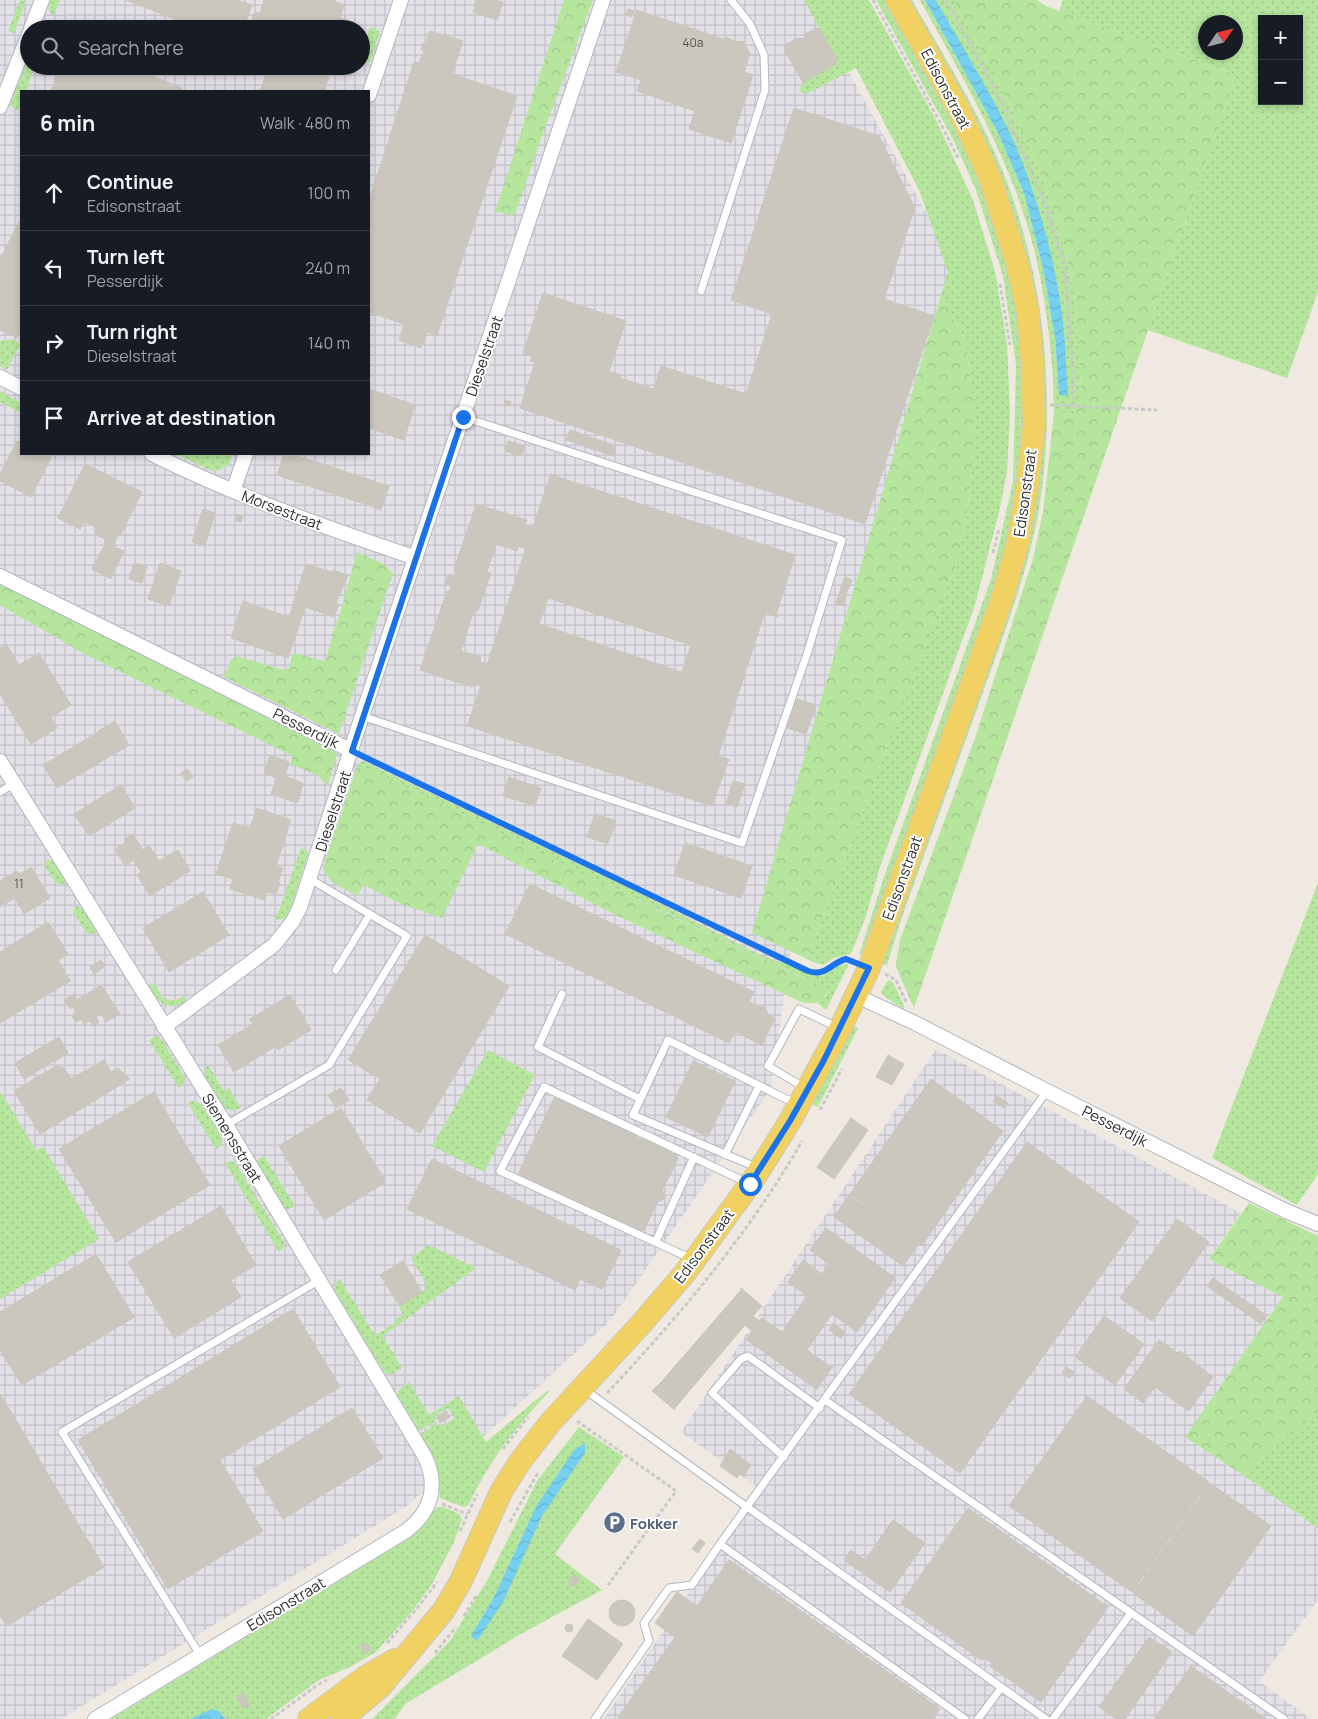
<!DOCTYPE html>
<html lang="en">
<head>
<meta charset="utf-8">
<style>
  :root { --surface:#171b24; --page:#242831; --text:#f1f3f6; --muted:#9ea1a6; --line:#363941 }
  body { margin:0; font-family:Manrope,sans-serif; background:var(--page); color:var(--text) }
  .controls { position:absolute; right:15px; top:15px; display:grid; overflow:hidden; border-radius:0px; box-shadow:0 2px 8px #0003 }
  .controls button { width:45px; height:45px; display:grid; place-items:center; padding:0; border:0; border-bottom:1px solid var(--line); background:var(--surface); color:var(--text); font:25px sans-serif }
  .compass { position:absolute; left:1198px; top:15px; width:45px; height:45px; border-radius:50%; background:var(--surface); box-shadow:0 2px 8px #0003; rotate:55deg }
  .stop { position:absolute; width:15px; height:15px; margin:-11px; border:4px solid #1a73e8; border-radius:50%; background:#fff }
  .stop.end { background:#1a73e8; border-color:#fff; box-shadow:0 1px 5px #0008 }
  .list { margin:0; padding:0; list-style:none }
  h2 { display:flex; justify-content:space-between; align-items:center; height:65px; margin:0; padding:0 20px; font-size:21px }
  h2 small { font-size:16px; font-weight:400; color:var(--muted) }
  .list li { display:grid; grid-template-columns:32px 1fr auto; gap:15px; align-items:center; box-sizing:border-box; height:75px; padding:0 20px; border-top:1px solid var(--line) }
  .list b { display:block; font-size:19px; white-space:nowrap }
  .list p { margin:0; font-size:16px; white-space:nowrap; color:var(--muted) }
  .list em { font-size:16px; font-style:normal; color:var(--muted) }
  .icon { flex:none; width:28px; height:28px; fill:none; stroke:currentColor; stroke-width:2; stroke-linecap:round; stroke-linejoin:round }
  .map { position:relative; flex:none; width:1318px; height:1719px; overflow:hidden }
  .search { position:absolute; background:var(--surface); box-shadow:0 2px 8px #0003; left:20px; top:20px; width:350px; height:55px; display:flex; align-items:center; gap:12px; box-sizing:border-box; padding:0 18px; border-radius:28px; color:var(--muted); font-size:19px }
  .panel { position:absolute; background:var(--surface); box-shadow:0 2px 8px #0003; left:20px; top:90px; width:350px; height:365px; border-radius:0px }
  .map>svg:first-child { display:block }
  .industrial { fill:url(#industrial-grid); fill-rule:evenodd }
  .grass { fill:url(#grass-dots); fill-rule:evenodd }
  .forest { fill:url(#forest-crowns) }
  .water { fill:url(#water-waves) }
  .building { fill:#cbc7bf; stroke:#cbc5ba; fill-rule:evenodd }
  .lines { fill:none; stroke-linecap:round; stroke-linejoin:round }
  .lane-casing { stroke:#b4b7c1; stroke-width:9 }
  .street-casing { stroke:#b4b7c1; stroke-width:16 }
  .primary-casing { stroke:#c9c9c9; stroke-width:24 }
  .path { stroke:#c9c9c9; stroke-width:3; stroke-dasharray:4 2.5; stroke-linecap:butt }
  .lane { stroke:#fff; stroke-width:7 }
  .street { stroke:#fff; stroke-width:14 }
  .primary { stroke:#f2d163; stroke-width:22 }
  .route { stroke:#1a73e8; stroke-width:6 }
  .labels { text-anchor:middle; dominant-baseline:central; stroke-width:4; stroke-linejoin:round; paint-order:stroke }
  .number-label { font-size:12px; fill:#555452 }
  .street-label { font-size:15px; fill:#2e2e2e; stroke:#fff }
  .service-label { font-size:15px; font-weight:bold; fill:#4e5e75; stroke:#fff; text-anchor:start }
</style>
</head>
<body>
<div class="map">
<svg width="1318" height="1719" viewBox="0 0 1318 1719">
  <defs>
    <pattern id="industrial-grid" width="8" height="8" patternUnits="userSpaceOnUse" patternTransform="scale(1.25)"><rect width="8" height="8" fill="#e3e1e8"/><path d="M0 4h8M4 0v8" fill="none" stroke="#c3c1c7"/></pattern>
    <pattern id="grass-dots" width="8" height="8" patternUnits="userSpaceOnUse" patternTransform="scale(1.25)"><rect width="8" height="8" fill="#b6e59e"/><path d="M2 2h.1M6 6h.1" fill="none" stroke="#9dc588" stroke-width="1.8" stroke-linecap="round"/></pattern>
    <pattern id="forest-crowns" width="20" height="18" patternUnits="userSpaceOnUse" patternTransform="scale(1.25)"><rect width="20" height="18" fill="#b6e59e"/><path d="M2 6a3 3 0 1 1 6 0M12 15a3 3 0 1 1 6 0" fill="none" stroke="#9dc588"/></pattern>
    <pattern id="water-waves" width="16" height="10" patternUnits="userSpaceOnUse" patternTransform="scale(1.25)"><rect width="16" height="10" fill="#75cff0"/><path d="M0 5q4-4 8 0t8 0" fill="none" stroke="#66b2ce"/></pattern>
  </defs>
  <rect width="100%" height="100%" fill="#efe9e1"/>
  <!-- industrial -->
  <path class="industrial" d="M0,0H809L960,274L802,872L771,1088L610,1321L407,1506L61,1719H0ZM29,29H361V66H29ZM21,91H369V454H21Z
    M936,1049L1241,1213L1209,1259L1318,1313V1411L1243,1475L1318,1528V1600L1259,1681L1311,1719H604L759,1488L681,1432Z"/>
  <!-- grass -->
  <path class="grass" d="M20,0L26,1L14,33L8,31Z
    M50,0H60L53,16C49,11 47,7 50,0Z
    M804,0H869L936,120L973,200L995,271L1007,343L1010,414L1007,472L999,512L975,605L880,867L866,916L852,952C848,956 846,955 841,956C822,960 831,971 807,959L956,564L965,529L972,470L974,412L966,342L941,295L948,272L919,190L856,68L807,94L799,91L803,83L836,64L837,60Z
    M876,0H886L961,136L981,178L1006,252L1021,335L1024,433L1017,495L999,580L874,926L861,954L859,955L883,880L991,579L1013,482L1016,365L1003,276L976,190L953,139Z
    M907,0H912C945,58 984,120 1007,182C1043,279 1055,386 1042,489C1033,560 1006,628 982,695C955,770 928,845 901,920L887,965L882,964L1035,507L1028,264Z
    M920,0H925L997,131L1024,193L1043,267L1055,337L1059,395H1067L1064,330L1034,194L1005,123L936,0H953C1016,109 1077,225 1079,354C1080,374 1083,395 1076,414L1054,412C1053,396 1054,381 1052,366C1049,330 1044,293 1036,258C1016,168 964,80 920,0Z
    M1063,0H1318V292L1287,378L1148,330L1236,75L1059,11ZM1262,19H1299V101H1262ZM1206,22H1236V52H1206Z
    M370,27L380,31L370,62L368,64L361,61V46H364Z
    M29,56V66H35L26,91H21V103L18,111L10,105Z
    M12,339L20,344L7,370L0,366V341Z
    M0,391L21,403L19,412L0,402Z
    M176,454H233L229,464L219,470L212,471Z
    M363,761L631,889L762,956L822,976C829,971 838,963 848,964V966L826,1010L817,1003L826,996L828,989L543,855L358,764Z
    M301,848L308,851V854L290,910L285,919L274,920L280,908Z
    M49,859C56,862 65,876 64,884L59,885C53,880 46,870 45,863Z
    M1318,883V1139L1317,1142L1318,1143V1174L1297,1205L1212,1158Z
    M77,906L82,908L95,928V932L92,934L86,933L74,913V908Z
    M889,980L894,984L904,1006L903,1009L884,996L881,992L886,983Z
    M154,983L164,999L176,1000L184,996L187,1001C166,1013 159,1003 149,986Z
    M853,1027L858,1028L818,1107L811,1104Z
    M156,1036L161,1038L183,1075L185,1081L179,1088L149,1040Z
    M488,1050L535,1075L484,1172L432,1146Z
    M208,1065L224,1091L229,1088L241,1108L231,1111C219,1106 204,1082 205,1069Z
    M0,1091L36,1150L43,1147L99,1239L0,1299Z
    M192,1101H196L201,1104C206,1113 220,1130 222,1139C222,1144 220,1147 216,1149L188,1103Z
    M264,1156L295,1206L285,1211L255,1161Z
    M231,1161L236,1164L284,1242L283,1249L279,1252L225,1163Z
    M429,1245L476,1268L383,1336L402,1368L393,1374H385L334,1289L339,1278L371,1329L376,1335L395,1323L396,1319L403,1315L399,1307L422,1292L426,1288L425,1282L411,1258Z
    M409,1382L429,1415L459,1396L486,1442L548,1390L549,1392C517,1425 489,1461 469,1504L467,1506L463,1507L440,1498L437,1466L420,1434L437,1423L440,1427L455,1418L448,1408L434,1416L436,1421L419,1431L398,1396V1391Z
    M1318,1411V1528L1243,1475Z
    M579,1427L624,1457L555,1554L602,1590L526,1631L405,1704L395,1719H372L450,1641L488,1579L537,1481Z
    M443,1507L459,1514L462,1519L454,1542L432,1584L414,1609L376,1652L350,1667L319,1680L266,1719H225L219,1711L190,1719H111L408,1539L424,1525L435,1509L439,1507Z"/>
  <!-- forest -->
  <path class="forest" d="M564,0H593L539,144L515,215L495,212Z
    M953,0H1037L1046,6L1059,11L1236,75L914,1008L896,967L897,957L900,940L975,738L1033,559L1043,512L1054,412L1075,414C1083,395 1080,374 1079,354C1077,225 1016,109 953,0Z
    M941,295L966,342L974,412L972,470L965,529L956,564L807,959L752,933Z
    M357,552L382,563L393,573L339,734L224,677L231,660L237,656L284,670L289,668L292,656L295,653L323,661L326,660L333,632L341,610Z
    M0,583L337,753L328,786L317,775L290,764L293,756L86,655L0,605Z
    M358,764L673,917L828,989C824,1003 814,1005 801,1002L618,916L478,844L442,918L399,903L364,885L357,896C346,889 324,881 323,867Z
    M1249,1203L1318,1236V1411L1243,1475L1185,1437L1283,1297L1209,1259Z"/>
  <!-- water -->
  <path class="water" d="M925,0H936C959,41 984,81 1005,123C1035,184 1057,263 1064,331C1066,352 1066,374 1068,396L1059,395L1055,337L1043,268L1024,193L997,131Z
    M585,1443V1453L542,1516L503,1602L477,1641L471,1636L493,1599L537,1505L574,1450Z
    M212,1709L219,1711L225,1719H190Z"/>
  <!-- building -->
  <path class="building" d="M126,0H238L227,29H200Z
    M238,0L252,5L243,29H227Z
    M264,0H332L344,5L340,18L357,23L355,29H263L250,25L255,12L260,13Z
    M477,0H496L503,2L497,20L473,12Z
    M628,9L634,11L632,17L626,15Z
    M637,10L723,39L726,37L736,42L738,41L744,42L750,54L744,72L753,75L731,143L689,129L695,111L637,91L641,80L616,72Z
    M817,28L820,29L837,60L836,64L803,83L784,49L785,45L797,38L801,39L804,38L805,34Z
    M430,31L463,41L452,74L517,96L437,335L427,332L421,348L399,340L404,324L369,312V201L414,62L419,63L424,51L421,50L423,43L427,44L428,42L426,41Z
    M61,66H127L182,88L181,91H51Z
    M269,66H296L329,77L324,91H260Z
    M794,108L879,136L915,208L884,299L934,316L865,524L520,408L535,362L530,361L532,356L523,353L543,293L626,321L609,371L621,375L620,378L654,389L661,366L746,394L772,314L731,300Z
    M19,222L21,223V330L17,338L0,330V259Z
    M369,389L415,405L404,440L369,428Z
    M505,400L511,402L510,406L504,404Z
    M570,430L616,446L613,456L566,440Z
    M17,441L21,442V454H50L51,458L31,497L0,481V474Z
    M508,441L525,446L521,456L505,451Z
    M284,454H290L332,467L324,491L277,475Z
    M85,464L142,492L120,536L118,535L113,546L124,551L111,579L92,569L107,540L94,534L97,528L84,521L80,529L58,518Z
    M332,467L373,481L365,504L324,491Z
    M551,473L552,475L795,555L776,615L778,617L765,612L718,756L730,760L728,761L712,806L468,726L467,727L481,685L473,683L472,687L420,670L447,591L449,592L451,586L445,584L448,575L454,577L456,571L454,570L476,504L527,520L525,525L533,527ZM496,544L517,551L518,546L526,549L487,664L480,662L481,657L461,651L474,610L478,611L491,573L487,572ZM548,598L691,645L682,672L539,624Z
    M373,481L389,486L381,510L365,504Z
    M203,509L215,513L205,546L192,542Z
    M237,514L243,516L241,522L235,520Z
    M134,563L147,566L142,583L129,579Z
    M160,563L181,571L169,606L148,599Z
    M306,564L332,572L333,570L348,575L336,603L339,604L334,617L305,607L288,658L231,638L243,601L289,617Z
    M845,577L852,580L847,592L840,590Z
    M840,591L847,593L843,606L836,604Z
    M6,644L19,665L39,653L71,705L51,717L57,728L31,744L0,694V648Z
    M797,699L816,705L806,734L787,728Z
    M115,721L129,745L113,755L98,731Z
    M98,732L112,755L57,788L43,765Z
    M270,755L289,762L285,776L303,783L300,794H301L297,803L271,794L277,778L264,773Z
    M187,769L193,777L186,781L181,773Z
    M509,777L541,788L535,806L503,796Z
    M733,781L745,784L737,807L726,804Z
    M121,785L135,808L89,836L74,814Z
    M257,808L291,820L276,866L283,868L278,882L280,883L276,894L267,892L264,900L230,889L233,879L216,874L233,823L250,828Z
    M595,814L616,821L608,844L587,837Z
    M133,834L143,850L149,846L159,861L178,850L190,871L150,896L137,875L141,872L134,860L125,866L115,849L126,842L124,839Z
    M685,843L752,866L741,898L674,875Z
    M31,867L50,898L24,914L15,898L0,907V881L17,871L20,874Z
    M530,884L754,992L749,1002L760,1007L764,1006L769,1015L775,1018L762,1045L735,1032L729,1043L505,934Z
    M203,892L229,935L169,972L143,928Z
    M48,922L68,954L58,960L70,981L0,1023V952Z
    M425,935L509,986L420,1133L367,1100L380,1079L348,1060Z
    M101,960L105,966L94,974L90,967Z
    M101,985L120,1014L106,1022L101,1014L96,1017L99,1022L93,1026L90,1021L84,1024L81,1019L76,1022L72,1016L77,1013L73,1007L70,1009L64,1000L74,994L77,1000Z
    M290,995L311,1030L278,1050L276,1046L234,1072L218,1045L253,1024L250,1019Z
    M59,1037L68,1053L24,1079L15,1063Z
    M888,1055L904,1064L892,1085L876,1077Z
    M104,1060L111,1072L118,1068L130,1079L40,1134L14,1091L56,1066L64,1068L71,1079Z
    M693,1061L735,1081L708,1137L666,1117Z
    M931,1079L1003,1131L922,1245L850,1194Z
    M341,1088L349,1100L336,1108L328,1095Z
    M154,1092L210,1185L116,1242L59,1149Z
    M555,1096L637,1136L638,1139L641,1138L676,1155L678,1159L662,1191L665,1196L663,1200L658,1201L644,1230L639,1232L604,1215L603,1212L600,1213L518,1174Z
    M997,1096L1008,1103L1004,1108L993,1101Z
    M341,1108L386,1182L324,1220L279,1146Z
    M851,1118L868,1130L834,1179L817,1167Z
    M1027,1142L1139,1222L960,1473L849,1394Z
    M432,1159L621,1250L602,1289L580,1279L575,1290L407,1209Z
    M849,1195L919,1244L903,1266L834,1217Z
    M221,1206L256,1265L231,1280L241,1297L174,1338L128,1262Z
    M1177,1219L1209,1242L1152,1321L1120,1298Z
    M826,1228L895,1278L857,1332L832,1314L807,1350L831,1367L833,1366L816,1390V1389L747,1340H746L752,1331L745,1325L675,1408V1410L652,1391L662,1381L741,1290V1288L763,1307H761L753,1316L759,1321L763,1317L762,1318L782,1332L807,1296L788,1282L803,1260L822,1274L829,1264L810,1250Z
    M96,1254L134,1317L22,1385L0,1350V1312Z
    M403,1261L422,1292L400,1306L380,1275Z
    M1213,1278L1267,1316L1261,1324L1207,1286Z
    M293,1309L340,1387L220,1460L263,1531L168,1589L78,1440Z
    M1104,1316L1144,1344L1115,1385L1075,1357Z
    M833,1323L845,1332L841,1338L829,1330Z
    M1159,1340L1178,1353L1180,1351L1213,1377L1189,1411L1155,1387L1143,1403L1124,1389Z
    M1066,1367L1074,1372L1070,1378L1062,1373Z
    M0,1394L38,1457L40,1456L38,1458L104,1567L7,1626L0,1616Z
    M1087,1396L1209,1482L1132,1592L1009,1506Z
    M352,1408L383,1458L283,1519L253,1469Z
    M446,1411L450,1417L440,1423L437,1417Z
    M730,1449L751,1465L743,1477L740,1474L737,1478L720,1466Z
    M1210,1483L1271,1526L1193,1636L1133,1593Z
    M968,1508L1108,1607L1041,1702L990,1666L992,1663L986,1659L981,1660L901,1603Z
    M893,1520L925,1543L890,1592L844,1560L851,1550L865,1560Z
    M700,1539L705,1543L698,1553L692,1549Z
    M729,1560L940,1709L933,1719H617L675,1637L655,1623L677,1592L697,1606Z
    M574,1574L580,1579L574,1587L568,1583Z
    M609 1613a13 13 0 1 1 26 0a13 13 0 1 1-26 0Z
    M588,1619L623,1644L597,1680L562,1656Z
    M565 1628a4 4 0 1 1 8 0a4 4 0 1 1-8 0Z
    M1149,1637L1172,1652L1125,1719H1116L1099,1707Z
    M366,1643L371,1650L365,1654L360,1646Z
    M1191,1666L1266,1719H1154Z
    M243,1693L249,1705L243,1708L236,1697Z"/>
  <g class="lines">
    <defs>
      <path id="lane" d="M701,291L765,90L764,55L750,24L731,0
        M362,716L742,843L807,654L842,540L463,417
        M0,792L13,784
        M336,970L370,914
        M562,994L538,1047L640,1099
        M806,1087L795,1082L768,1066L799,1009L837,1027
        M226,1125L329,1065L407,936L310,879
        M725,1155L759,1086
        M758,1168L633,1115L668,1040L786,1099L797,1102
        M656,1241L694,1157
        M692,1259L500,1171L544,1087L748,1183
        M584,1389L747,1507L1046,1719
        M825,1400L1284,1719
        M784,1457L712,1393L741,1359L748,1356L820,1408
        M720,1544L965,1719
        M200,1655L62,1432L318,1281
        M595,1719L649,1641L644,1623L669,1588L692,1585L720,1544L1047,1091
        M978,1719L1001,1688
        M1053,1719L1131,1613"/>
      <path id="street" d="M31,29L42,0
        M369,95L401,0
        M0,107L29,34
        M0,377L21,388
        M152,454C236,496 327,528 416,558
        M233,491L246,454
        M0,576L352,751
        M0,761L226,1125L424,1455C439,1485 432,1511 406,1531L95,1719
        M857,996L915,1023L1047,1091L1286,1211L1318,1224
        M164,1027L274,945L293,921L300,907L362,716L603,0"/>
      <path id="primary" d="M309,1719L364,1678L395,1660
        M342,1719L380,1687L444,1610L461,1581L501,1492L519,1463L550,1423L642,1323L685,1273L755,1177L790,1121L840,1029L869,968L951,742L1002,599L1018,542L1027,489L1034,426L1032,362L1028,312L1017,263L990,178L958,108L897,0"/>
    </defs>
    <!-- lane casing -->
    <use href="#lane" class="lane-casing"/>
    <!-- street casing -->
    <use href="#street" class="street-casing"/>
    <!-- primary casing -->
    <use href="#primary" class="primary-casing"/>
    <!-- path -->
    <path class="path" d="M873,0L940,122L959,160
      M946,0L998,95L1043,198L1065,267L1075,406
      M1000,284L1010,345
      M1050,405L1157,410
      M993,553L999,529
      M363,756L809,971C831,978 835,955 851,961
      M885,974L896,980L907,1004
      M820,1110L842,1069
      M607,1393C680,1315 749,1234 802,1141
      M577,1421L676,1491L608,1585
      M503,1449L528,1417
      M442,1504L467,1514
      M510,1522L539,1471
      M460,1531L477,1494
      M464,1616L476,1596
      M387,1643L419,1606L437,1582
      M435,1653L456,1627
      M271,1719L319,1684L327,1680"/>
    <!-- lane -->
    <use href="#lane" class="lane"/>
    <!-- street -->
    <use href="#street" class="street"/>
    <!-- primary -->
    <use href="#primary" class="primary"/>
  </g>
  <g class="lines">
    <!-- route -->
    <path class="route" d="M463,417L352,751L808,971C827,977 830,963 846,959L869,968L824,1060L790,1121L750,1184"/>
  </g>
  <!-- icons -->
  <defs>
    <symbol id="parking-disc" viewBox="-11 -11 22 22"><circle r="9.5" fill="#5c6f8a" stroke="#fff"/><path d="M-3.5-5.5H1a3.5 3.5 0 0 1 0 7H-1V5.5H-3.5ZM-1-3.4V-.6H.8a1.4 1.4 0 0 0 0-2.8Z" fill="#fff"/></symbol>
  </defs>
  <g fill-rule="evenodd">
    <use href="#parking-disc" x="602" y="1510" width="25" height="25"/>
  </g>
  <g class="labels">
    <!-- number labels -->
    <g class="number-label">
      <text x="693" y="42">40a</text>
      <text x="19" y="883">11</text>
    </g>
    <!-- street labels -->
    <g class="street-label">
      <text transform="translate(946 89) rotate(62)">Edisonstraat</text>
      <text transform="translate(484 356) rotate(-71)">Dieselstraat</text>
      <text transform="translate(1025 493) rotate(-82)">Edisonstraat</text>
      <text transform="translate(282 510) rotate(21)">Morsestraat</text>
      <text transform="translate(306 728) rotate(26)">Pesserdijk</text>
      <text transform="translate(333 811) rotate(-72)">Dieselstraat</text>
      <text transform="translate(902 878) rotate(-70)">Edisonstraat</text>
      <text transform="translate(1115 1126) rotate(27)">Pesserdijk</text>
      <text transform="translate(232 1138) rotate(59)">Siemensstraat</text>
      <text transform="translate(704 1246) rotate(-53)">Edisonstraat</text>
      <text transform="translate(286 1604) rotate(-31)">Edisonstraat</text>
    </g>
    <!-- service labels -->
    <g class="service-label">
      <text x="630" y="1523">Fokker</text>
    </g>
  </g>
</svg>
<div class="controls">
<button>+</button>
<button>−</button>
</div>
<svg class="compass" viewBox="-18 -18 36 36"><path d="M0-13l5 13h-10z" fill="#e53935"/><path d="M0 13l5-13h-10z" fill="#9ea1a6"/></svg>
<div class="stop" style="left:750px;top:1184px"></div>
<div class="stop end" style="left:463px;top:417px"></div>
<div class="search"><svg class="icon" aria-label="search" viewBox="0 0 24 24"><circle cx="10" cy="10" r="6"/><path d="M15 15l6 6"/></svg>Search here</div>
<section class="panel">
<h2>6 min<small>Walk · 480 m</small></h2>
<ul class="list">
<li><svg class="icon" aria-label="ahead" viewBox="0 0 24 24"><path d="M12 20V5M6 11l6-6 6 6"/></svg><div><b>Continue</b><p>Edisonstraat</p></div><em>100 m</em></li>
<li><svg class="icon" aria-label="left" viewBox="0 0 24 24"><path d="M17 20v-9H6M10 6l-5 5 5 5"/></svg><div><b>Turn left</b><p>Pesserdijk</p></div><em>240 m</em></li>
<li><svg class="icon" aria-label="right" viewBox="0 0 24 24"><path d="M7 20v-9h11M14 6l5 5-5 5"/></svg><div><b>Turn right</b><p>Dieselstraat</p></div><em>140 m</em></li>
<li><svg class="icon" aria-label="arrive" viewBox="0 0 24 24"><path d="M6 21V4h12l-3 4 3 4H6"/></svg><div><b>Arrive at destination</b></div></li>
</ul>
</section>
</div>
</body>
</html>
